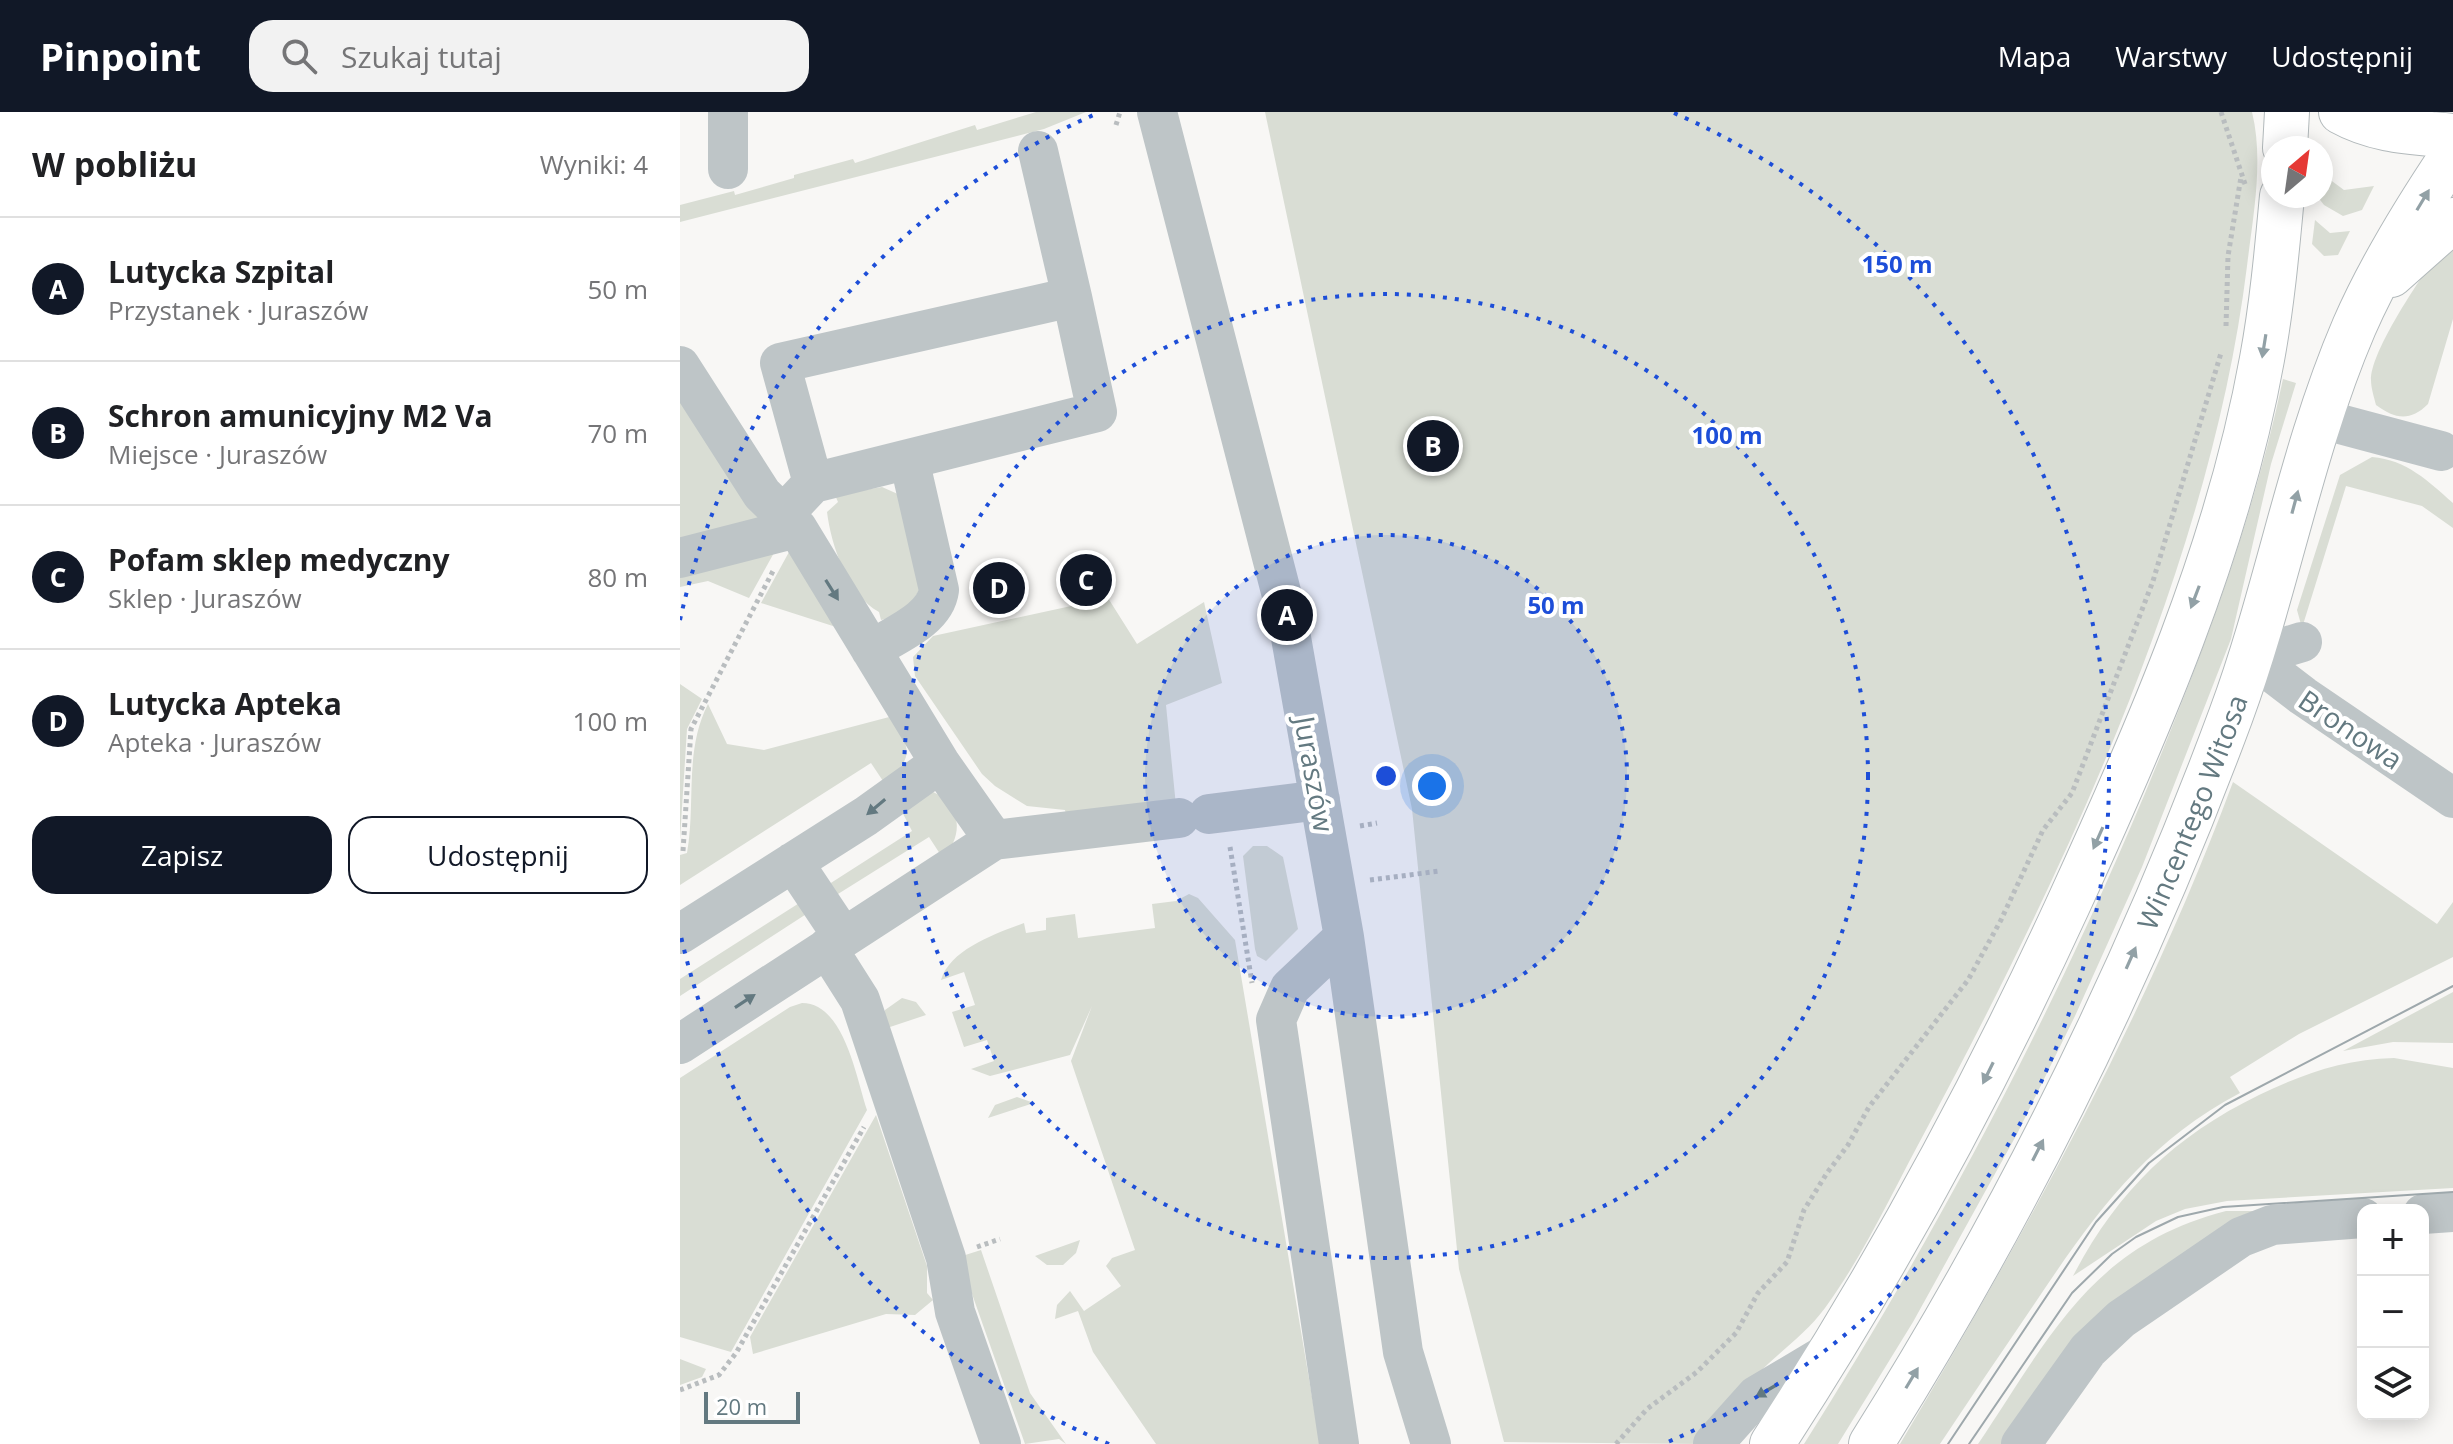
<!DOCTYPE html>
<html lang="pl">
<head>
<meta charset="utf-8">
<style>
  :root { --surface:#fff; --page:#f2f2f2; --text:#202124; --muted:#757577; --line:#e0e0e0; --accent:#111827 }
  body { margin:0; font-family:"Open Sans",sans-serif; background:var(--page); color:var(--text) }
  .controls { position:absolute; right:24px; bottom:24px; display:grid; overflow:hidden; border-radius:16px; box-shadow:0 4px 20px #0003 }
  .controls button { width:72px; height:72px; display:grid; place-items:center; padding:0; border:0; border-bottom:2px solid var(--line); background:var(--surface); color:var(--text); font:40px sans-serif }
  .compass { position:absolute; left:1581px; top:24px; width:72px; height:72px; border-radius:50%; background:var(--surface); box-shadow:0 4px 20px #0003; rotate:29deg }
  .scale { position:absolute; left:24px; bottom:20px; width:96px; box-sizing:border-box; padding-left:8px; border:4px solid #637980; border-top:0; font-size:22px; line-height:28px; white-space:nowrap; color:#637980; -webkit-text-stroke:6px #fff; paint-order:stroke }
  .you { position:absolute; left:752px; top:674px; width:28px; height:28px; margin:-20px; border:6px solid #fff; border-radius:50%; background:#1a73e8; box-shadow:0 0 0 12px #1a73e833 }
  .badge { display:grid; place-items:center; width:52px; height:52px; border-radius:50%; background:var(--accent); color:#fff; font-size:26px; font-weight:700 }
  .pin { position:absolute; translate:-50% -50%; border:4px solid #fff; box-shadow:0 2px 8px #0006 }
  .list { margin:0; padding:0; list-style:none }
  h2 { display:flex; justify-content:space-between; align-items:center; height:104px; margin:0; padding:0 32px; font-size:34px }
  h2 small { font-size:26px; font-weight:400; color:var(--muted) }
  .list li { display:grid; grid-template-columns:52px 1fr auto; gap:24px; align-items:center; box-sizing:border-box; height:144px; padding:0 32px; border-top:2px solid var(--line) }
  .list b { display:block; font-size:30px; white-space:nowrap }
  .list p { margin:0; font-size:26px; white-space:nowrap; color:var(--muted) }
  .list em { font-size:26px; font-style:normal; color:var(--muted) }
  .actions { display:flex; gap:16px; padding:24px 32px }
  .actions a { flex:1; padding:18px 0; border:2px solid var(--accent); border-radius:24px; text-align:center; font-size:28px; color:var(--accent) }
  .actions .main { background:var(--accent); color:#fff }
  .icon { flex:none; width:44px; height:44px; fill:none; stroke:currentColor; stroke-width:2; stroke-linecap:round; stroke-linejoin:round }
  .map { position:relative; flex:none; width:1773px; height:1332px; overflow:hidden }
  header { display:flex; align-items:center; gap:48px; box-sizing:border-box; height:112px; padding:0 40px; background:var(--accent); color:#fff }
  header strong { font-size:38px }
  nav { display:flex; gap:44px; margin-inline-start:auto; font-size:28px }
  .search { width:560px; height:72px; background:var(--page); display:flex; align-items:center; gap:20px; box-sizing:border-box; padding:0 28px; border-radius:24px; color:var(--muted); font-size:30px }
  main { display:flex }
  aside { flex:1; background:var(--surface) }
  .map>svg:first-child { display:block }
  .green { fill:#d9ddd4 }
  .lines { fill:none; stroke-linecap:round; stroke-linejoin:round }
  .major-casing { stroke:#b2b9bb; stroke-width:46 }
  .path { stroke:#b9bdbf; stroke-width:5; stroke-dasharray:4 4; stroke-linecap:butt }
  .minor { stroke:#bec5c7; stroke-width:40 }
  .major { stroke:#fff; stroke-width:44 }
  .tram { stroke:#9ea8ac; stroke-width:2 }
  .oneway { fill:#92a1a6 }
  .oneway2 { fill:#637980 }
  .ring { fill:none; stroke:#1d4ed8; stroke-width:4; stroke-dasharray:4 8 }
  .labels { text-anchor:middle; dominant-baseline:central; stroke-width:8; stroke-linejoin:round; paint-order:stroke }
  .street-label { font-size:28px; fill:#637980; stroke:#fff }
  .centre { fill:#1d4ed8; stroke:#fff; stroke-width:4 }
  .ring-label { font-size:24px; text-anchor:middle; font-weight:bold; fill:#1d4ed8; stroke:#fff; stroke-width:8; stroke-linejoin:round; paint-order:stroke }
</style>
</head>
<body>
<header>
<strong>Pinpoint</strong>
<div class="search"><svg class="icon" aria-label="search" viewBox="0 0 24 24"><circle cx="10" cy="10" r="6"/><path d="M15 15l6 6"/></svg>Szukaj tutaj</div>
<nav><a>Mapa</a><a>Warstwy</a><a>Udostępnij</a></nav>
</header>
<main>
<aside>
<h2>W pobliżu<small>Wyniki: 4</small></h2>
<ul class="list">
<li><span class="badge">A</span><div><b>Lutycka Szpital</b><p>Przystanek · Juraszów</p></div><em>50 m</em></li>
<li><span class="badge">B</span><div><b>Schron amunicyjny M2 Va</b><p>Miejsce · Juraszów</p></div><em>70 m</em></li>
<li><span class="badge">C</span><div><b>Pofam sklep medyczny</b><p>Sklep · Juraszów</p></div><em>80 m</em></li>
<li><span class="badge">D</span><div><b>Lutycka Apteka</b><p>Apteka · Juraszów</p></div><em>100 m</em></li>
</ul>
<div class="actions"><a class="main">Zapisz</a><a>Udostępnij</a></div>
</aside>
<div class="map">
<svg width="1773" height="1332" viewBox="0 0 1773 1332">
  <rect width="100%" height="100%" fill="#f8f7f5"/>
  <!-- green -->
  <path class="green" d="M356,0H406L364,17L0,110V93L54,79L55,83L114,66V63L173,47L175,51L295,13L297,18Z
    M585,0H1572C1584,49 1573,104 1567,154C1531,448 1386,756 1247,1016C1215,1075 1185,1141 1145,1196C1126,1222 1099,1240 1077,1263C1057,1285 1040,1309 1021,1332L824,1330L779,1157L732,697Z
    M1641,61L1664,78L1694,74L1682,98L1663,104L1644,93L1637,84H1641Z
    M1635,108L1650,121L1670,119L1658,143L1644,144L1632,132Z
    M1773,121V207L1748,292C1730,310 1715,307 1696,293C1694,285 1691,276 1691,268C1691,235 1752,149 1773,121Z
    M1603,267L1616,271L1591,352L1551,527L1462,755L1395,904L1337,1022L1233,1210L1158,1332H1124C1264,1110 1386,878 1484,635C1533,514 1576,395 1603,267Z
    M0,272L91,412L0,434Z
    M1692,345C1727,348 1748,369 1773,391V416L1742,394L1666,374L1622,516L1617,498L1660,363Z
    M202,375L220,383L240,476C233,492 218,505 201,508L199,500C168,483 151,433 147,400L158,390L155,383Z
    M95,439L69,486L28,469L0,475V461Z
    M109,440L156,515L81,491Z
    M428,486L457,532L524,490L542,571L486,593L496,694L387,708L385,698L347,694L315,674L302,662L235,564L233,545L253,524Z
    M0,572L22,587L7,617L0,727Z
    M28,592L47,632L84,638L213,604C230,640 235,643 205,672L191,651L0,773V743L7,741C16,691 4,639 28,592Z
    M1553,670L1757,812L1773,790V845L1619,922L1550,965L1560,981C1464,1032 1414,1103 1355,1191C1323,1238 1291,1285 1260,1332H1220C1346,1120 1467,902 1553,670Z
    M253,680C282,691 284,727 262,745L249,725L150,787L143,776L232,719L219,694Z
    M573,734H587L603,745L618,817L586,849L577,844L575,837L563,744Z
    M509,782L518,786L555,828L640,1332H476L413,1240L398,1199L375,1207L377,1193L390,1179L404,1199L441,1174L426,1154L432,1146L455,1138L391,949L412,894L390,943L310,964L291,957L314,949L307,928L284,935L272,900L295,893L284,860L261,868C270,837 317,821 344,811L346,821L366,818V806L395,802L398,826L475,816L472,792L496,789Z
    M124,788L131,799L0,884V867Z
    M1773,880V931L1713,930L1663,939Z
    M222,886L236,890L246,903L201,918L205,898Z
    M122,891C164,891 176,965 187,998L51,1240L0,1225V966L110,895Z
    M1714,946L1773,956V1076L1547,1089L1505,1097L1476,1109L1393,1164C1437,1080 1493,1025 1579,983C1623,962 1664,947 1714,946Z
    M337,985L354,991L308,1006L315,993Z
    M196,1003L247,1154V1181L253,1188L235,1203L206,1202L73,1242L70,1225Z
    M1546,1099H1577L1326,1332H1298C1370,1225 1411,1134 1546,1099Z
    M400,1128L396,1141L383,1153H367L355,1144Z
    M301,1138L350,1281L386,1332L379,1327L345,1332L279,1145Z
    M0,1247L26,1257L22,1265L0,1273Z"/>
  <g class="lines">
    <defs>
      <g id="major">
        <path d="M1661,0C1697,20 1734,20 1773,24"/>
        <path d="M1605,36L1607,0"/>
        <path d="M1711,163L1773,108"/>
        <path d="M1092,1332C1204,1160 1302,980 1388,793C1468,619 1548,436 1582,247C1592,193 1597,138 1602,84"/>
        <path id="s1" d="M1191,1332C1335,1103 1457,857 1551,603C1598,476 1620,341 1674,215C1700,155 1736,97 1773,42"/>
      </g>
    </defs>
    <!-- major casing -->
    <use href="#major" class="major-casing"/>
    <!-- path -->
    <path class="path" d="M1541,0L1566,75
      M436,13L440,0
      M1546,214L1548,144L1561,65
      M680,714L697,711
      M550,735L572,871
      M3,739L11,617L93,459
      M690,768L760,759
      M297,1135L320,1127
      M0,1278L39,1263L56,1241L184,1015
      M936,1332L967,1297L1017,1260L1056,1221L1078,1181L1107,1150L1124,1098L1147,1061L1168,1033L1189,995L1288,868L1321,808L1363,718L1392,681L1473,469L1541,241"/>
    <!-- minor -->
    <path class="minor" d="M477,0L607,503L664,825L723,1240L751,1332
      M358,39L392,185
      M48,57V0
      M0,254L82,382L117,416L260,651L314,728
      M1641,307L1761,339
      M133,371L100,251L392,185L417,300L229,347
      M117,388L133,371L229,347L259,478C255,508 214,523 191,538
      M0,446L117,416
      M1572,545L1623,584L1773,686
      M1572,545L1622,530
      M529,702L640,688
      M113,750L163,825
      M0,822L186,704L260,651
      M147,836L180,888L266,1146L275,1200L321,1332
      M0,932L314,728L499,706
      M1743,1102L1773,1100
      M659,1332L596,908L610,876L664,825
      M1033,1332L1076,1284L1150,1240
      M1341,1332L1408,1238L1441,1207L1561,1125L1592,1113L1683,1106"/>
    <!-- major -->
    <use href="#major" class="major"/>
    <!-- tram -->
    <path class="tram" d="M1268,1332L1416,1110L1469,1051L1545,993L1773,874
      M1289,1332L1392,1181L1432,1142L1456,1125L1498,1105L1543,1095L1773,1080"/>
  </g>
  <!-- one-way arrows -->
  <defs><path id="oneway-solid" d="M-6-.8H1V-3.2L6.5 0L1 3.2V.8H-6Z" transform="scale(2)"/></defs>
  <g class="oneway">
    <use href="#oneway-solid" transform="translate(1743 88) rotate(-59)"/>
    <use href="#oneway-solid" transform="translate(1584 234) rotate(99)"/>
    <use href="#oneway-solid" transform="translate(1615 390) rotate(-75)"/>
    <use href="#oneway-solid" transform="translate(1515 485) rotate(111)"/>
    <use href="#oneway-solid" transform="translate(1418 726) rotate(114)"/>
    <use href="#oneway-solid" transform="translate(1451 846) rotate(-66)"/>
    <use href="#oneway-solid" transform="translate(1308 961) rotate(116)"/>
    <use href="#oneway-solid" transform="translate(1358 1038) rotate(-63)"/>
    <use href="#oneway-solid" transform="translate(1232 1266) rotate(-59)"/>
  </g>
  <g class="oneway2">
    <use href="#oneway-solid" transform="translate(152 478) rotate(58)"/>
    <use href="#oneway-solid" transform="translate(196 695) rotate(140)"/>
    <use href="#oneway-solid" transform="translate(65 889) rotate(-33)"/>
    <use href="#oneway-solid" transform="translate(1086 1279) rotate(150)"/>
  </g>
  <!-- distance rings -->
  <circle cx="706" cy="664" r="241" fill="#1d4ed8" fill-opacity=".12"/>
  <g class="ring">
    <circle cx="706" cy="664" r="241"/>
    <circle cx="706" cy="664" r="482"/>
    <path d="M429 1332A723 723 0 0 1 0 820M0 508A723 723 0 0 1 418 1M994 1A723 723 0 0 1 983 1332"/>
  </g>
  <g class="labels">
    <!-- street labels -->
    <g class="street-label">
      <text transform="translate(1671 617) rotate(34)">Bronowa</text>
      <text transform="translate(635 662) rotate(80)">Juraszów</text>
      <text stroke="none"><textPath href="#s1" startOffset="710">Wincentego Witosa</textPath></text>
    </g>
  </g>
  <circle cx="706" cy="664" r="12" class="centre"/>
  <g class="ring-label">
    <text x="1217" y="161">150 m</text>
    <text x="1047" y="332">100 m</text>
    <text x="876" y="502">50 m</text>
  </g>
</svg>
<div class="controls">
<button>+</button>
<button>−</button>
<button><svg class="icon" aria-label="layers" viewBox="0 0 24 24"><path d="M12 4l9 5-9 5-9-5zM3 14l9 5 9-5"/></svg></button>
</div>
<svg class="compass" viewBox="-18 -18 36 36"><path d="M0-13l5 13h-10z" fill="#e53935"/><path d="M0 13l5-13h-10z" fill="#757577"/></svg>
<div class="scale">20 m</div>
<div class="you"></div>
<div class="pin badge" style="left:607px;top:503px">A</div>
<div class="pin badge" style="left:753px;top:334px">B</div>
<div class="pin badge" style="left:406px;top:468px">C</div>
<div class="pin badge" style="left:319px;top:476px">D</div>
</div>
</main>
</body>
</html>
